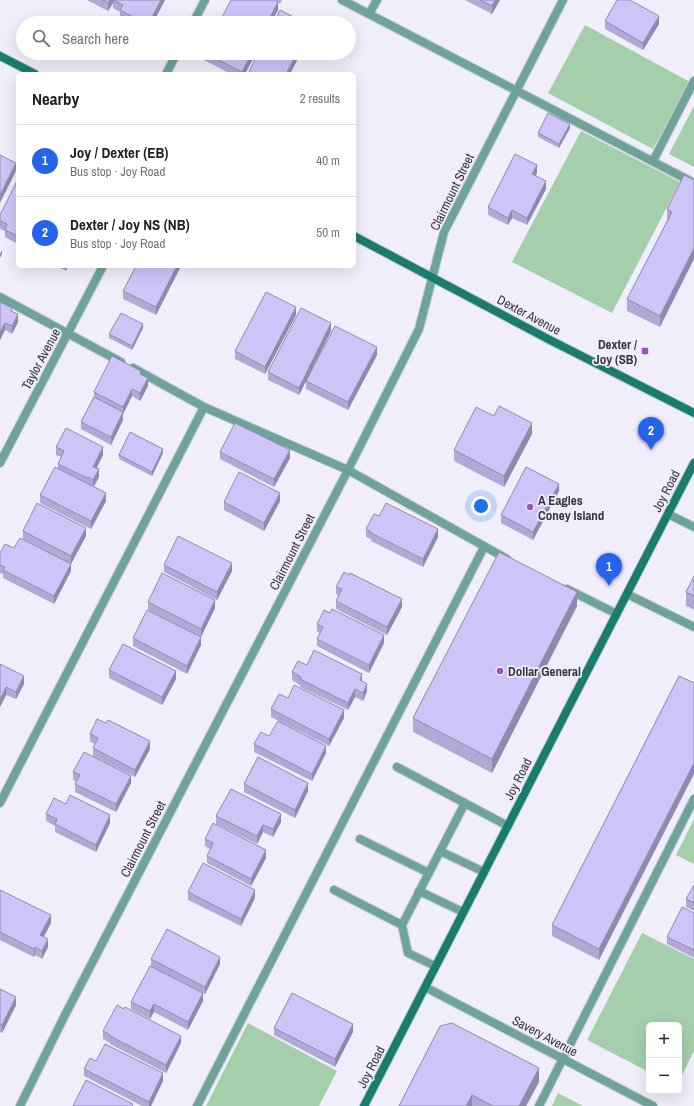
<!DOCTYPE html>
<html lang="en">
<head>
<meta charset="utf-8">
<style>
  :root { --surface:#fff; --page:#f2f2f2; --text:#202124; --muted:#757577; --line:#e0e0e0; --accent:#2563eb }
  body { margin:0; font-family:"Archivo Narrow",sans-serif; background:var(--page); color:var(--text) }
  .controls { position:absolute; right:12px; bottom:12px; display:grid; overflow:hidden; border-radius:6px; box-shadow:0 4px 16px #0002 }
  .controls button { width:36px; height:36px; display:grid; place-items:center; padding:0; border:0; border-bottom:1px solid var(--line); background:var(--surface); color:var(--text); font:20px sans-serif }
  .you { position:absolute; left:481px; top:506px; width:14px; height:14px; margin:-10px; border:3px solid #fff; border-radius:50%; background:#1a73e8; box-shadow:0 0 0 6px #1a73e833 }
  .badge { display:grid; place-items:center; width:26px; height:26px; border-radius:50%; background:var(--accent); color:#fff; font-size:13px; font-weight:700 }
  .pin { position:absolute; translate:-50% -33px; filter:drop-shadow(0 1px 2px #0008) }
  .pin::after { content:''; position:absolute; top:21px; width:14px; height:12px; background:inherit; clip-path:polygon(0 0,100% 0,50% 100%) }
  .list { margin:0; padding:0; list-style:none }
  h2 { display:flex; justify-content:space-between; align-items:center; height:52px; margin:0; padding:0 16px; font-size:17px }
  h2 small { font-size:13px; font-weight:400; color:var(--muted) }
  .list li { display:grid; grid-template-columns:26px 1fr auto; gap:12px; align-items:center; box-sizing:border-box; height:72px; padding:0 16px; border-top:1px solid var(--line) }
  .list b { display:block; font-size:15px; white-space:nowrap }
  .list p { margin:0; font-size:13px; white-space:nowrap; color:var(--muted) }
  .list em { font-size:13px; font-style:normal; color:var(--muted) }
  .icon { flex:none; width:22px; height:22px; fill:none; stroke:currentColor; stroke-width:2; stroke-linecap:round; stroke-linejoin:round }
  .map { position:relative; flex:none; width:694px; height:1106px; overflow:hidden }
  .search { position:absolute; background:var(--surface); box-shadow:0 4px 16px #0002; left:16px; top:16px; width:340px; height:44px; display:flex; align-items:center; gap:10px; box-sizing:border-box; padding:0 14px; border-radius:22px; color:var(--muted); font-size:15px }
  .panel { position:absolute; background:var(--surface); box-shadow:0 4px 16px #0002; left:16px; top:72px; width:340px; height:196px; border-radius:6px }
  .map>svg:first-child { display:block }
  .green { fill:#a4cfaa }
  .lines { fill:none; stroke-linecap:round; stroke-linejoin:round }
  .lane-casing { stroke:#cbc9d5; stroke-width:10 }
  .street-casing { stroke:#cbc9d5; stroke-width:10 }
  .secondary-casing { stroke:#cbc9d5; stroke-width:10 }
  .lane { stroke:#6da398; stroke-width:8 }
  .street { stroke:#6da398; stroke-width:8 }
  .secondary { stroke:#187d6e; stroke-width:8 }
  .wall { fill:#b0a9d5 }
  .shaded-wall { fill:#9089ae }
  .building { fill:#cdc4f8; stroke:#9089ae }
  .poi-dot { fill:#a050c1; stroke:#f0eefa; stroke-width:1.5 }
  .labels { text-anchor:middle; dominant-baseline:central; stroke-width:3.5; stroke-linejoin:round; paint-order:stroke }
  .street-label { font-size:13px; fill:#36343f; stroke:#f0eefa }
  .poi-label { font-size:13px; font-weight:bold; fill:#36343f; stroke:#f0eefa; text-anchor:start }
</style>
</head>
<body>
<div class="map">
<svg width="694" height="1106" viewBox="0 0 694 1106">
  <rect width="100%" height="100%" fill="#f0eefa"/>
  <!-- green -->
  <path class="green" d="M585,25L690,82L653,149L548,93Z
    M694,106V167L669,154Z
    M581,131L680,182L612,313L512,262Z
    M694,819V864L676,855Z
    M642,933L694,959V1051L679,1081V1025H649V1072L587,1040Z
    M248,1023L337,1071L319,1106H206Z
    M558,1093L583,1106H552Z"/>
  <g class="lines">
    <defs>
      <path id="lane" d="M342,0L694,183
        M369,14L377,0
        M653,161L694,81
        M0,297L121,362
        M133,368L204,407L348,470L507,559
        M668,514L694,527
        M567,589L617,614
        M627,594L694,627
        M397,767L508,826
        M0,803L204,407
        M360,839L429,873
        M440,851L484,872
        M334,890L402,925L408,953L435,966
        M419,891L463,912
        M402,925L465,803
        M197,1106L484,547
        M539,1106L694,799"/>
      <path id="street" d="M193,23L205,0
        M166,74L177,53
        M0,463L103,266
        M425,987L653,1106
        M20,1106L64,1017L348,470L419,329L444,232L563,0"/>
      <path id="secondary" d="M0,56L35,74
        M354,236L548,339L694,413
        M364,1106L694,463"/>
    </defs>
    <!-- lane casing -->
    <use href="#lane" class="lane-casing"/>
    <!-- street casing -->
    <use href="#street" class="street-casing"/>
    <!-- secondary casing -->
    <use href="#secondary" class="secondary-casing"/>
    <!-- lane -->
    <use href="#lane" class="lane"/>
    <!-- street -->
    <use href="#street" class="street"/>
    <!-- secondary -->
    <use href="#secondary" class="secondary"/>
  </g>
  <!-- wall -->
  <path class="wall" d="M87,0H165L153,23H130L120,18V12L113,8V3L108,11Z
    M231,0H282L280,4L278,3V10L271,23H219Z
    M465,0H500L492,14Z
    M605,21L659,24L643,50L605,29Z
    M200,53H256L245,74H231L200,58Z
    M570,128L559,148L538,137V133Z
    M537,173L535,176L546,189L527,225L512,218L508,225L488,215V207Z
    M18,179V244L5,237V231L0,229V215Z
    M694,180L660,327L627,311V299L667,221V209Z
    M56,266H68L66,271Z
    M136,266H181L156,315L123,299V291Z
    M0,302L12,311L18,322L12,334L5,330L0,340Z
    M296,315L265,374L235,359V351Z
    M143,328L132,350L109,338V334Z
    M331,331L299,395L268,380V372Z
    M377,355L348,410L306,389V381Z
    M141,375L148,386L140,401L132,396L123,414V420L111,445L81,429V422L94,397V392Z
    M494,416L532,434L504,487L454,461V450Z
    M56,447L103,455L97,468L99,477L94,487L106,501L91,529L40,503V495L58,469V464L61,457L56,455Z
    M220,452L290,458L274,487L220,459Z
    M163,453L152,476L119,459V455Z
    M559,491L533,540L501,523V515Z
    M280,501L264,531L224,510V502Z
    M379,516L438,537L423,567L371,541V539L366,537V529Z
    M23,531L86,536L71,564L23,539Z
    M14,548L71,571L54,604L3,578V574L0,573V553Z
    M164,565L232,571L217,600L164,572Z
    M694,576V610L686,606V592Z
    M336,587L402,607L387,635L336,609V601L339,596L336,594Z
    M148,602L215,608L201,637L148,610Z
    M577,606L492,773L413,732V718Z
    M330,613L384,643L369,673L317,646V639L320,633L317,632V624Z
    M133,638L201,645L187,674L133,646Z
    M0,664L24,684L16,699L6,695L0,707Z
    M307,665L362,681L367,691L363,701L355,697L348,710L300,687V685L292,680V672Z
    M109,670L176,679L162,705L109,678Z
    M679,676L599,960L552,936V925Z
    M271,709L344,718L329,746L271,717Z
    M90,734L150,749L135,777L93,756V748L95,744L90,742Z
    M269,736L326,753L312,781L254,752V744Z
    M73,772L131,783L116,812L75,792V784L76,781L73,780Z
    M244,784L308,791L295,818L244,792Z
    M66,804L110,823L96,852L55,832V826L46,821V814Z
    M216,816L281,822L273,837L263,832L257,844L216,824Z
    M205,839L266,858L251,886L207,863V856L210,849L205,846Z
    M694,885V911L686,907V899Z
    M0,890L51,923L44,937L48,947L42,959L35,955L34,957L0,940Z
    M188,892L255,898L241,926L188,900Z
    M694,913V958L667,944V937Z
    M151,959L220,964L205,994L203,993V1001L188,1030L154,1012L150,1019L131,1009V1002L151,967Z
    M0,989L16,1005L2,1033L0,1032Z
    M274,1028L353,1032L335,1067L274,1035Z
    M103,1031L181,1043L166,1073L110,1044V1043L103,1039Z
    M96,1061L163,1081L151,1106H142L84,1076V1069Z
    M539,1082L526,1106H399Z"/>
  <!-- shaded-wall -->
  <path class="shaded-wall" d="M110,0H114H113V3L108,11V3Z
    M161,0H165L153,23H149Z
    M495,0H500L492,14V6Z
    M278,2V10L271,23H267Z
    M659,16V24L643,50V43Z
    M252,53H256L245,74H242V72Z
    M297,53H301L290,74H286Z
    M570,124V128L559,148V144Z
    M16,163V171L0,203V195Z
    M537,165V173L532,182V174Z
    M546,181V189L527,225V218Z
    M512,210V218L508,225V218Z
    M694,248V259L660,327V316Z
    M2,250V254L0,258V254Z
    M66,266H68L66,271Z
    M177,266H181L156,315V307Z
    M296,307V315L265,374V367Z
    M18,314V322L12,334V326Z
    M5,323V330L0,340V332Z
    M331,323V331L299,395V388Z
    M143,324V328L132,350V346Z
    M377,347V355L348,410V402Z
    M148,378V386L140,401V393Z
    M132,389V396L123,414V420L111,445V437L123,413V407Z
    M532,423V434L504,487V476Z
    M103,447V455L93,474V467Z
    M163,449V453L152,476V472Z
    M290,450V458L274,487V479Z
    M99,469V477L93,487V480Z
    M559,484V491L533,540V532Z
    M106,493V501L91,529V521Z
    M280,493V501L264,531V523Z
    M86,528V536L71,564V556Z
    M438,529V537L423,567V559Z
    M232,563V571L217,600V592Z
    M71,564V571L54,604V596Z
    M577,592V606L492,773V759Z
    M402,599V607L387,635V627Z
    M215,600V608L201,637V629Z
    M384,635V643L369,673V665Z
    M201,637V645L187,674V666Z
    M176,671V679L162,705V697Z
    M362,674V682L360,680Z
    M24,676V684L16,699V692Z
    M367,684V691L363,701V693Z
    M6,687V695L0,707V700Z
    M355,689V697L348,710V703Z
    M344,710V718L329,746V739Z
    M150,741V749L135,777V770Z
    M326,746V753L312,781V774Z
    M694,763V774L599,960V949Z
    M131,776V783L116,812V804Z
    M308,783V791L295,818V810Z
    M281,814V822L273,837V829Z
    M110,815V823L96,852V845Z
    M263,825V832L257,844V836Z
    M266,850V858L251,886V879Z
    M255,890V898L241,926V919Z
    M51,915V923L40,943V935Z
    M48,939V947L42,959V951Z
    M35,947V955L34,957V949Z
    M220,957V964L205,994V987Z
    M203,993V1001L188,1030V1022Z
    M16,997V1005L2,1033V1025Z
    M154,1004V1012L150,1019V1011Z
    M353,1024V1032L335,1067V1059Z
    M181,1036V1043L166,1073V1065Z
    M539,1068V1082L526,1106H519Z
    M163,1073V1081L151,1106H149V1102Z
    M472,1095V1106H466Z"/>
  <!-- building -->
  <path class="building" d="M102,0H110L108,3Z
    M113,0H161L149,23H145L120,10L123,5Z
    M231,0H275L278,2L267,23H219Z
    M480,0H495L492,6Z
    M617,0H630L659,16L643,43L605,21Z
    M280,10L305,23H274Z
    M205,53H252L242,72Z
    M258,53H297L286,74H248Z
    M548,113L570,124L559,144L538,133Z
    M515,154L537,165L532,174L546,181L527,218L512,210L508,218L488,207Z
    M0,155L16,163L0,195Z
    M684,175L694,180V248L660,316L627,299L672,212L667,209Z
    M18,179V236L5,230L7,224L0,221V215Z
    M136,266H177L156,307L123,291Z
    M266,292L296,307L265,367L235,351Z
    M0,302L12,308L11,311L18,314L12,326L5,323L0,332Z
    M301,308L331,323L299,388L268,372Z
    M121,313L143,324L132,346L109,334Z
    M335,326L377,347L348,402L306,381Z
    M112,356L141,371L140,374L148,378L140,393L132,389L123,407L94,392Z
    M94,397L123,412L111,437L81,422Z
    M499,406L532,423L504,476L454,450L476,407L494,416Z
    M235,423L290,450L274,479L220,452Z
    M66,428L103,447L93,467L99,469L93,480L88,477L87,478L58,464L64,451L56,447Z
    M130,432L163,449L152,472L119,455Z
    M55,467L106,493L91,521L40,495Z
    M526,467L559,484L533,532L501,515Z
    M239,472L280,493L264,523L224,502Z
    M37,503L86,528L71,556L23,531Z
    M386,503L438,529L423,559L371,533V532L366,529L374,514L379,516Z
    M178,536L232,563L217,592L164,565Z
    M20,538L71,564L54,596L3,570L5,567L0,565V553L5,544L14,548Z
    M499,552L577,592L492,759L413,718Z
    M344,572L349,575L350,573L402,599L387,627L336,601L342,589L336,587Z
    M162,573L215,600L201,629L148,602Z
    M694,576V596L686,592Z
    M332,609L384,635L369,665L317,639L323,627L317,624L324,610L330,613Z
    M147,610L201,637L187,666L133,638Z
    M123,644L176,671L162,697L109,670Z
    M314,650L362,674L360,680L367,684L363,693L355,689L348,703L300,679L301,677L292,672L298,661L307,665Z
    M0,664L24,676L16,692L6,687L0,700Z
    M679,676L694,683V763L599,949L552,925Z
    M294,685L344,710L329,739L271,709L279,694L288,698Z
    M97,719L106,723L108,720L150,741L135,770L93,748L98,738L90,734Z
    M278,721L326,746L312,774L254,744L261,732L269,736Z
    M84,752L131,776L116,804L75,784L80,775L73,772Z
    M258,757L308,783L295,810L244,784Z
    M231,789L281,814L273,829L263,825L257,836L216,816Z
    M70,795L110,815L96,845L55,824L57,819L46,814L54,798L66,804Z
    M213,823L266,850L251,879L207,856L213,843L205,839Z
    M203,863L255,890L241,919L188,892Z
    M694,885V903L686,899Z
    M0,890L51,915L40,935L48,939L42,951L35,947L34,949L0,932Z
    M682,907L694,913V950L667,937Z
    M167,929L220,957L205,987L151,959Z
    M150,966L203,993L188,1022L154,1004L150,1011L131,1002Z
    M0,989L16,997L2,1025L0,1024Z
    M292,993L353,1024L335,1059L274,1028Z
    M117,1005L124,1009L125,1007L181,1036L166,1065L110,1036V1035L103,1031Z
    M452,1023L539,1068L519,1106H493L472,1095L466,1106H399L440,1026Z
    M105,1044L163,1073L149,1102L84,1069L90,1058L96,1061Z
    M86,1080L133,1104L132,1106H73Z"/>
  <!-- markers -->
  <g class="poi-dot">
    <rect x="641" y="347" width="8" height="8" rx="2"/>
    <circle cx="530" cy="507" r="4"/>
    <circle cx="500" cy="671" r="4"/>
  </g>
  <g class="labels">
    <!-- street labels -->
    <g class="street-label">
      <text transform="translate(452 192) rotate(-64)">Clairmount Street</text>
      <text transform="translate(529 315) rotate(28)">Dexter Avenue</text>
      <text transform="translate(41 359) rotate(-62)">Taylor Avenue</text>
      <text transform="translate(666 491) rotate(-63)">Joy Road</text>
      <text transform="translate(292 552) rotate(-63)">Clairmount Street</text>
      <text transform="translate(518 779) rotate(-63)">Joy Road</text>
      <text transform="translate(143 839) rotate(-63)">Clairmount Street</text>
      <text transform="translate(545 1036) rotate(28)">Savery Avenue</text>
      <text transform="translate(371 1067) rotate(-63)">Joy Road</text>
    </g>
    <!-- poi labels -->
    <g class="poi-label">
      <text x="637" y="344" text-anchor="end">Dexter /<tspan x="637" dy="15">Joy (SB)</tspan></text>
      <text x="538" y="500">A Eagles<tspan x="538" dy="15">Coney Island</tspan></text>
      <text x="508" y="671">Dollar General</text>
    </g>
  </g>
</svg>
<div class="controls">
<button>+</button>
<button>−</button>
</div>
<div class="you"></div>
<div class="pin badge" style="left:609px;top:586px">1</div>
<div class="pin badge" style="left:651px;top:450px">2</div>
<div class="search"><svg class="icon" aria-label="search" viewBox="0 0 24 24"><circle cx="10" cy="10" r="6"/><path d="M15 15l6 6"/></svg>Search here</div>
<section class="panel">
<h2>Nearby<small>2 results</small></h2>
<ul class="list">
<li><span class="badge">1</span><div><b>Joy / Dexter (EB)</b><p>Bus stop · Joy Road</p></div><em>40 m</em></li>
<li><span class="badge">2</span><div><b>Dexter / Joy NS (NB)</b><p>Bus stop · Joy Road</p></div><em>50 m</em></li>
</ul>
</section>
</div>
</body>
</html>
